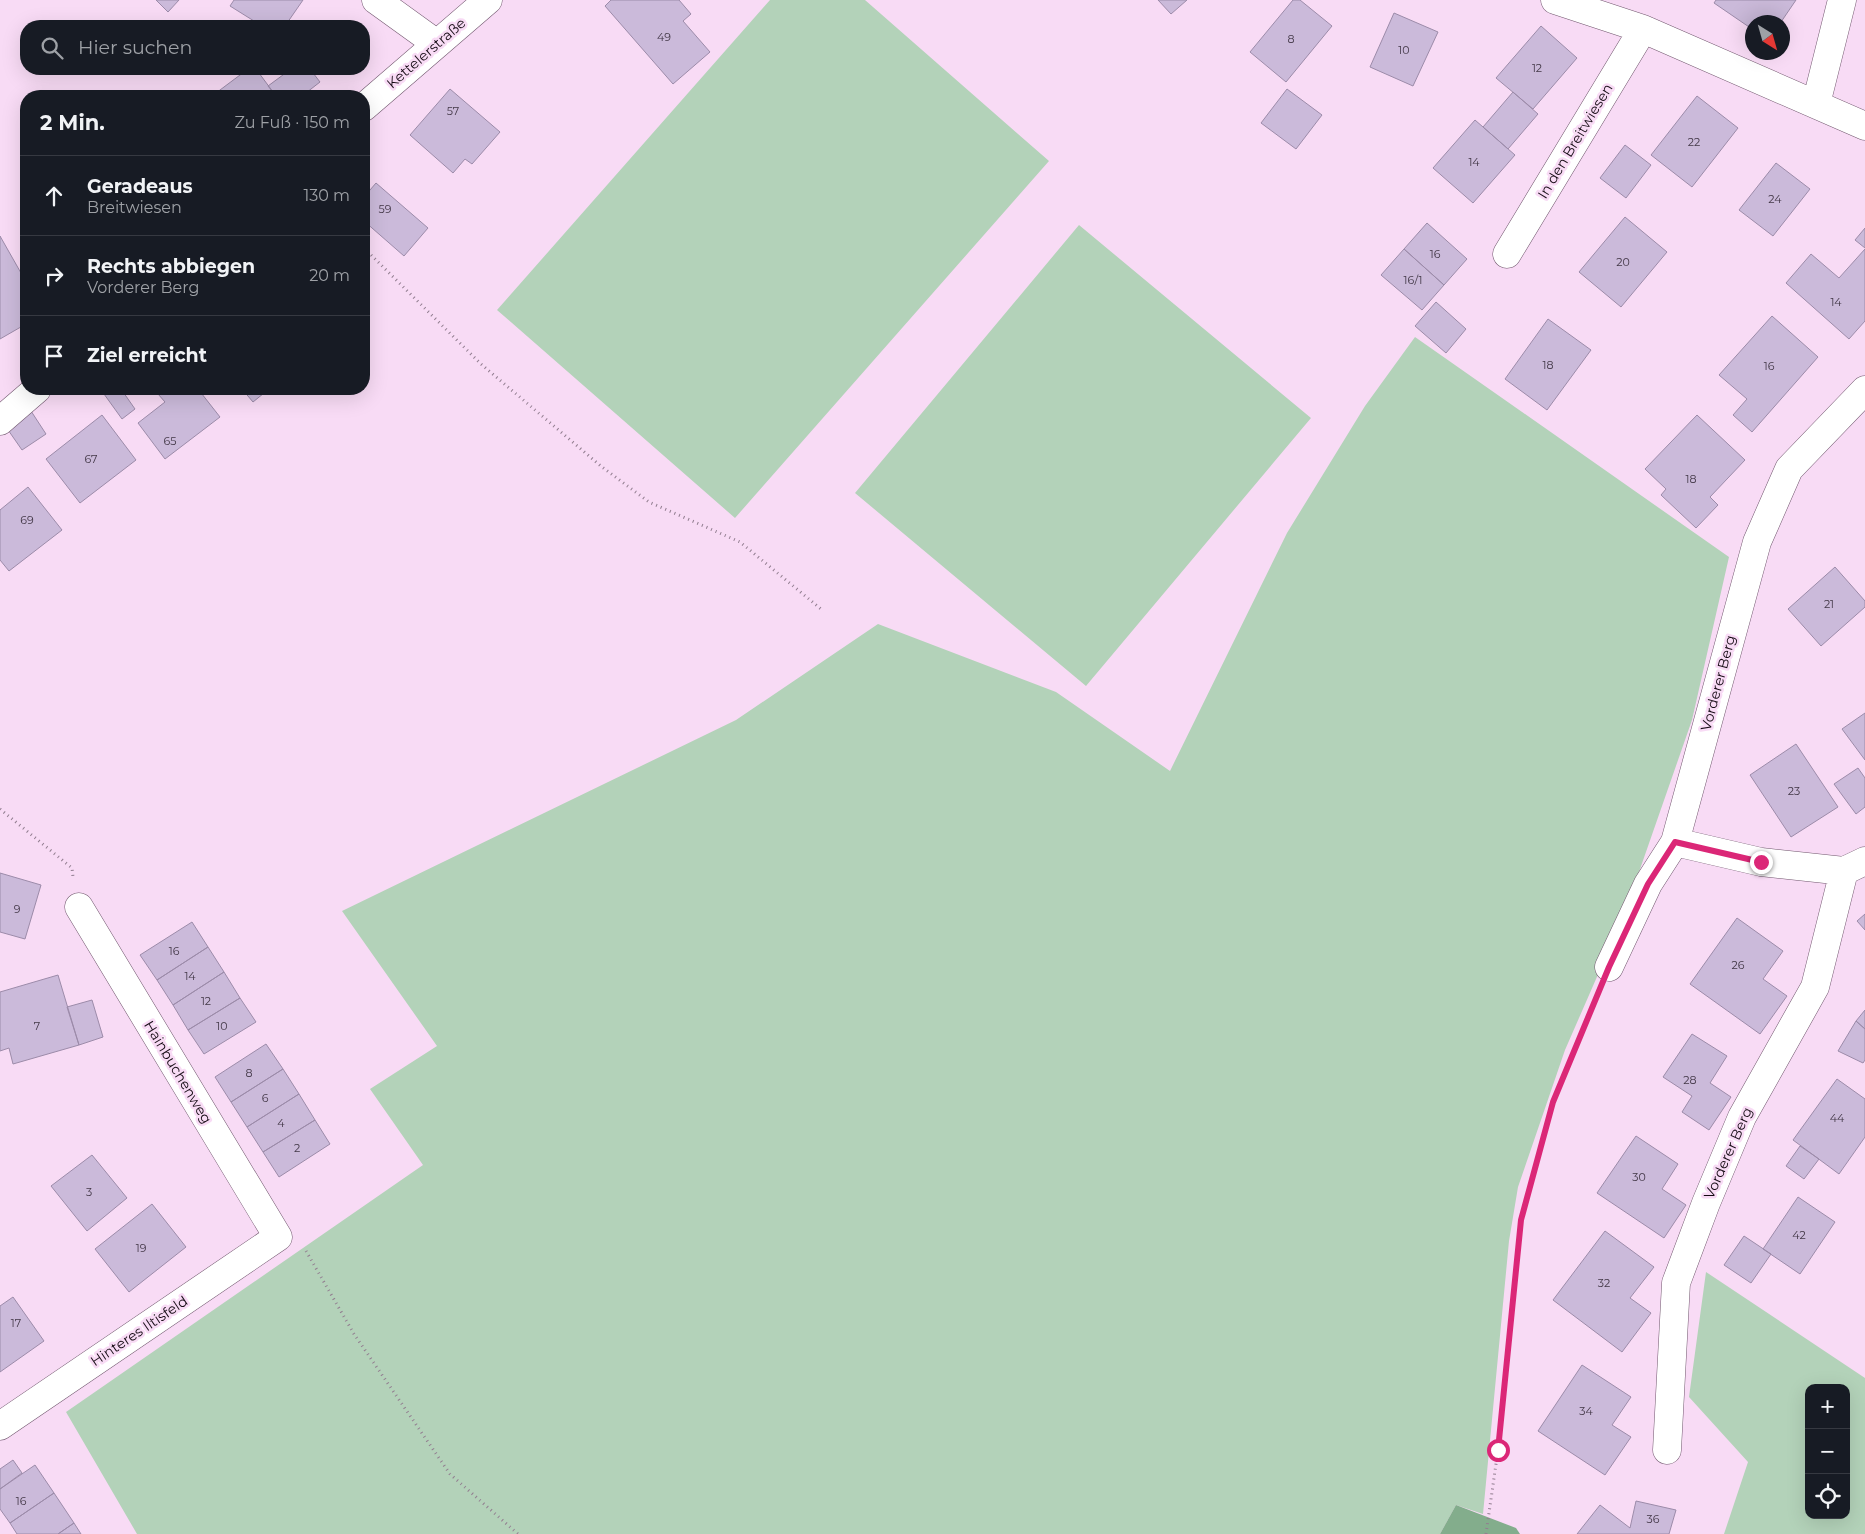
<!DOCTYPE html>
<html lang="de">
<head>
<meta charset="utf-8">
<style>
  :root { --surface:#171b24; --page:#20242c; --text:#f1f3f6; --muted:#9ea1a6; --line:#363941 }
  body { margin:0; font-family:Montserrat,sans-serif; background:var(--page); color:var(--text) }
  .controls { position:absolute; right:15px; bottom:15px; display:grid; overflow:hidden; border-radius:10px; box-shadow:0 5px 20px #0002 }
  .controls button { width:45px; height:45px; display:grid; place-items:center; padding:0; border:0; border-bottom:1px solid var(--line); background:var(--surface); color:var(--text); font:25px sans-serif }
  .compass { position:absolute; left:1745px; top:15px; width:45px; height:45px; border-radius:50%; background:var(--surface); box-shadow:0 5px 20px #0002; rotate:143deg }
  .stop { position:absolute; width:15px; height:15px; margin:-11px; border:4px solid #db2777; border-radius:50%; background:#fff }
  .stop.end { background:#db2777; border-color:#fff; box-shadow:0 1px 5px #0008 }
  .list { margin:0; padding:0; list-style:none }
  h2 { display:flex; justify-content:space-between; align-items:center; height:65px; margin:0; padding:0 20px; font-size:21px }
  h2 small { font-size:16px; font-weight:400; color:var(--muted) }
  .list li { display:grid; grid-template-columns:32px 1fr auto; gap:15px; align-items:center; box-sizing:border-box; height:80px; padding:0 20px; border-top:1px solid var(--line) }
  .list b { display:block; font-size:19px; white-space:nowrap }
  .list p { margin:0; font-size:16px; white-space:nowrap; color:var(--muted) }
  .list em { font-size:16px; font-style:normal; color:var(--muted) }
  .icon { flex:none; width:28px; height:28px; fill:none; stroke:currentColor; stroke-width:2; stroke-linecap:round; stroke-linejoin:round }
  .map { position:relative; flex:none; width:1865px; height:1534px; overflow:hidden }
  .search { position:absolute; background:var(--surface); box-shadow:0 5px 20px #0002; left:20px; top:20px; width:350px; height:55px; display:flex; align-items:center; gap:12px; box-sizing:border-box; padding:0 18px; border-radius:20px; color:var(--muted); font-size:19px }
  .panel { position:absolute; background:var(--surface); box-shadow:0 5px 20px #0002; left:20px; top:90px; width:350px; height:305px; border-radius:20px }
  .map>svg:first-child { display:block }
  .green { fill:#b3d2b9; fill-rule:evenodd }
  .forest { fill:#83ad8c }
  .building { fill:#cbbada; stroke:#9c8ba9 }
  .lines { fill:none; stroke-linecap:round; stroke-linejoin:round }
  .street-casing { stroke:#71576e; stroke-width:29 }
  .path { stroke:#927e90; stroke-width:3; stroke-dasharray:1 4; stroke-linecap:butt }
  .street { stroke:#fff; stroke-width:28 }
  .route { stroke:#db2777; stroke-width:6 }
  .labels { text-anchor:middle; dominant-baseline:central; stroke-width:5; stroke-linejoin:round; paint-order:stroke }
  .number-label { font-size:11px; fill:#423746 }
  .street-label { font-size:14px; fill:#150b14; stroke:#f8dbf5 }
</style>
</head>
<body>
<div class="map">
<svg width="1865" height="1534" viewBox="0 0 1865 1534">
  <rect width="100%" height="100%" fill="#f8dbf5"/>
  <!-- green -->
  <path class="green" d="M770,0H865L1049,161L735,518L497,310Z
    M1079,225L1311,418L1086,686L855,493Z
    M1415,337L1729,557L1692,720L1624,915L1565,1050L1518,1187L1509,1241L1483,1514L1456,1505L1440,1534H137L66,1412L423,1165L370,1089L437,1046L342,911L736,720L878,624L1056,692L1170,771L1287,533L1365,406Z
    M1706,1272L1865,1378V1534H1724L1748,1462L1689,1397ZM1809,1388H1846V1515H1809Z"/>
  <!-- forest -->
  <path class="forest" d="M1456,1505L1516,1528L1520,1534H1440Z"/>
  <!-- building -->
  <path class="building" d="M156,0H179L168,12Z
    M234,0H303L285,26H262L230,6Z
    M611,0H679L691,14L683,21L710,52L673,84L605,6Z
    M1158,0H1187L1171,14Z
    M1293,0H1300L1332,26L1286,82L1250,52Z
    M1716,0H1796L1781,22H1752V29L1714,3Z
    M1394,13L1438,32L1413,86L1370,67Z
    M1541,26L1577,58L1533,109L1496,78Z
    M248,69H256L276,96H212Z
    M291,69H310L320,82L302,96H276L268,86Z
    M450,89L500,132L472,164L465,159L453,173L410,135Z
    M1287,89L1322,115L1296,149L1261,123Z
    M1513,92L1538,114L1508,149L1483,127Z
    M1697,96L1738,128L1692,187L1651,155Z
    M1475,120L1515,155L1473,203L1433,168Z
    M1625,145L1651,165L1626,198L1600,178Z
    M1776,163L1810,189L1773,236L1739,210Z
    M376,183L428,228L404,256L364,221V197Z
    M1625,217L1667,252L1621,307L1579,272Z
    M1427,223L1467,259L1444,285L1404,249Z
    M1865,228V248L1855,240Z
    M0,236L21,273L26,270V324L0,339Z
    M1404,249L1444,285L1422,310L1381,275Z
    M1865,249V321L1849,339L1786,283L1811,254L1839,278Z
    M1436,302L1466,329L1446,353L1415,326Z
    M1772,316L1818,357L1752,432L1733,415L1747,399L1719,375Z
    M1548,319L1591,350L1547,410L1505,379Z
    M110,389H121L135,409L122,419L104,394Z
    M165,389H198L220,417L165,459L138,423L165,402L158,394Z
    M242,389H269L253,402Z
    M31,411L46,434L22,450L6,427Z
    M102,415L136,460L80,503L46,459Z
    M1697,415L1745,460L1710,497L1718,505L1696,528L1661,495L1666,489L1645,469Z
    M28,487L62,530L9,571L0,560V510Z
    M1835,567L1865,601V607L1821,646L1788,609Z
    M1865,713V760L1842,729Z
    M1796,744L1838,807L1791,837L1750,775Z
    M1858,768L1865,778V807L1856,814L1834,784Z
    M0,873L41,885L25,939L0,932Z
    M1865,914V930L1857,921Z
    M1737,918L1783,951L1763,979L1787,996L1760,1034L1690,984Z
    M192,922L208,947L157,980L140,955Z
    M208,947L224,972L173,1005L157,980Z
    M224,972L240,998L188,1030L173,1005Z
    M58,975L79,1045L13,1064L9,1048L0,1051V992Z
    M240,998L256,1022L204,1054L188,1030Z
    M92,1000L103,1037L79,1045L67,1007Z
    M1865,1010V1029L1856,1021Z
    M1856,1021L1865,1029V1060L1863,1063L1838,1051Z
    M1692,1034L1727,1056L1710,1083L1731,1097L1709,1130L1682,1112L1692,1096L1663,1077Z
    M266,1044L283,1069L231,1102L215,1077Z
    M283,1069L299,1094L247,1127L231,1102Z
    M1837,1079L1865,1099V1137L1839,1174L1793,1140Z
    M299,1094L315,1120L263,1152L247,1127Z
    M315,1120L330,1144L279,1177L263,1152Z
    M1636,1136L1678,1164L1662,1189L1686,1205L1664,1238L1597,1193Z
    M1800,1146L1819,1159L1804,1179L1786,1166Z
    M92,1155L127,1198L87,1231L51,1186Z
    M1798,1197L1835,1222L1800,1274L1763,1249Z
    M152,1204L186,1247L129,1292L95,1249Z
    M1605,1231L1654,1267L1630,1298L1651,1313L1622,1352L1553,1300Z
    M1744,1236L1771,1254L1751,1283L1724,1265Z
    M13,1297L44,1341L0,1372V1306Z
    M1582,1365L1631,1397L1612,1425L1631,1437L1605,1475L1538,1431Z
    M13,1460L22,1473L0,1489V1469Z
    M35,1465L54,1493L10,1523L0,1509V1489Z
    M54,1493L74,1523L58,1534H17L10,1523Z
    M1636,1501L1676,1510L1669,1534H1577L1600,1505L1630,1528Z
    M74,1523L81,1534H58Z"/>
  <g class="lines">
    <defs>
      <path id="street" d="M376,0L437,44
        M1555,0L1643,29L1865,126
        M1816,104L1842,0
        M364,107L488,0
        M1507,254L1643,29
        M0,421L37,389
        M1844,871L1865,861
        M1609,967L1648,884L1675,842L1757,542L1789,469L1865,390
        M0,1426L278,1237L79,907
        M1667,1450L1676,1283L1706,1203L1742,1117L1815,987L1844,871L1761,862L1675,842"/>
    </defs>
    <!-- street casing -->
    <use href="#street" class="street-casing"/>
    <!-- path -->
    <path class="path" d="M364,248L481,364L602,467L649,502L740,542L821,609
      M0,809L72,868L73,877
      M306,1251L354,1334L450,1474L518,1534
      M1486,1534L1498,1450L1521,1220L1553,1102L1598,995"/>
    <!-- street -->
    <use href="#street" class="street"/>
  </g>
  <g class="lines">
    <!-- route -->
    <path class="route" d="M1498,1450L1521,1220L1553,1102L1609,967L1648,884L1675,842L1761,862"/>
  </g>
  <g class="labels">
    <!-- number labels -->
    <g class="number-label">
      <text x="664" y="37">49</text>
      <text x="1291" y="39">8</text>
      <text x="1404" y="50">10</text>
      <text x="1537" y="68">12</text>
      <text x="453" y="111">57</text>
      <text x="1694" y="142">22</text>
      <text x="1474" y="162">14</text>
      <text x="1775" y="199">24</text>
      <text x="385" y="209">59</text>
      <text x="1435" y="254">16</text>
      <text x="1623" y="262">20</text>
      <text x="1413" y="280">16/1</text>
      <text x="1836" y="302">14</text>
      <text x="1548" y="365">18</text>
      <text x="1769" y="366">16</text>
      <text x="170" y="441">65</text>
      <text x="91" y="459">67</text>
      <text x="1691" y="479">18</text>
      <text x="27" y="520">69</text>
      <text x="1829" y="604">21</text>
      <text x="1794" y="791">23</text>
      <text x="17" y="909">9</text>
      <text x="174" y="951">16</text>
      <text x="1738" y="965">26</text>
      <text x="190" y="976">14</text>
      <text x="206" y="1001">12</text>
      <text x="37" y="1026">7</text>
      <text x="222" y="1026">10</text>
      <text x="249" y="1073">8</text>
      <text x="1690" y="1080">28</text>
      <text x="265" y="1098">6</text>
      <text x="1837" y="1118">44</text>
      <text x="281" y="1123">4</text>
      <text x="297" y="1148">2</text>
      <text x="1639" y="1177">30</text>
      <text x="89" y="1192">3</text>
      <text x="1799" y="1235">42</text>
      <text x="141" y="1248">19</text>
      <text x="1604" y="1283">32</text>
      <text x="16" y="1323">17</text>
      <text x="1586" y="1411">34</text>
      <text x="21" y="1501">16</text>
      <text x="1653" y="1519">36</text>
    </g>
    <!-- street labels -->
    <g class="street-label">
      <text transform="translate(426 53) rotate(-41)">Kettelerstraße</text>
      <text transform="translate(1575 141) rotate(-59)">In den Breitwiesen</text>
      <text transform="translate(1718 683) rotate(-75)">Vorderer Berg</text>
      <text transform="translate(178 1072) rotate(59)">Hainbuchenweg</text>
      <text transform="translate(1728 1153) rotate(-66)">Vorderer Berg</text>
      <text transform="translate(139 1331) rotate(-34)">Hinteres Iltisfeld</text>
    </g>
  </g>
</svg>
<div class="controls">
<button>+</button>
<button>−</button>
<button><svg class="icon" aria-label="locate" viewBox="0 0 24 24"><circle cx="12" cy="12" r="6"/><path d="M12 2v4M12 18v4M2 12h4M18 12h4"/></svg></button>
</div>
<svg class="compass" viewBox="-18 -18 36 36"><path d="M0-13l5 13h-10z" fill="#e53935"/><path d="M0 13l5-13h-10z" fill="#9ea1a6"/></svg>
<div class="stop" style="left:1498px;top:1450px"></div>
<div class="stop end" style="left:1761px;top:862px"></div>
<div class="search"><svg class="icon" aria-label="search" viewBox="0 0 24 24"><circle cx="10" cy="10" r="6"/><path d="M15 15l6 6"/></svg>Hier suchen</div>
<section class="panel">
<h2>2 Min.<small>Zu Fuß · 150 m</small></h2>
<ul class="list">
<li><svg class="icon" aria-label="ahead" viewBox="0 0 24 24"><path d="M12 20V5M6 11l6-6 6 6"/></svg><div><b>Geradeaus</b><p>Breitwiesen</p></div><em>130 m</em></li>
<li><svg class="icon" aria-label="right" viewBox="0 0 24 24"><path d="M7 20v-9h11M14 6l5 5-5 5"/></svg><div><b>Rechts abbiegen</b><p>Vorderer Berg</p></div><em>20 m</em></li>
<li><svg class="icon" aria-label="arrive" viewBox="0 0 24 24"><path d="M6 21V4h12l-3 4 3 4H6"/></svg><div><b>Ziel erreicht</b></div></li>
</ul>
</section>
</div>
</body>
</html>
